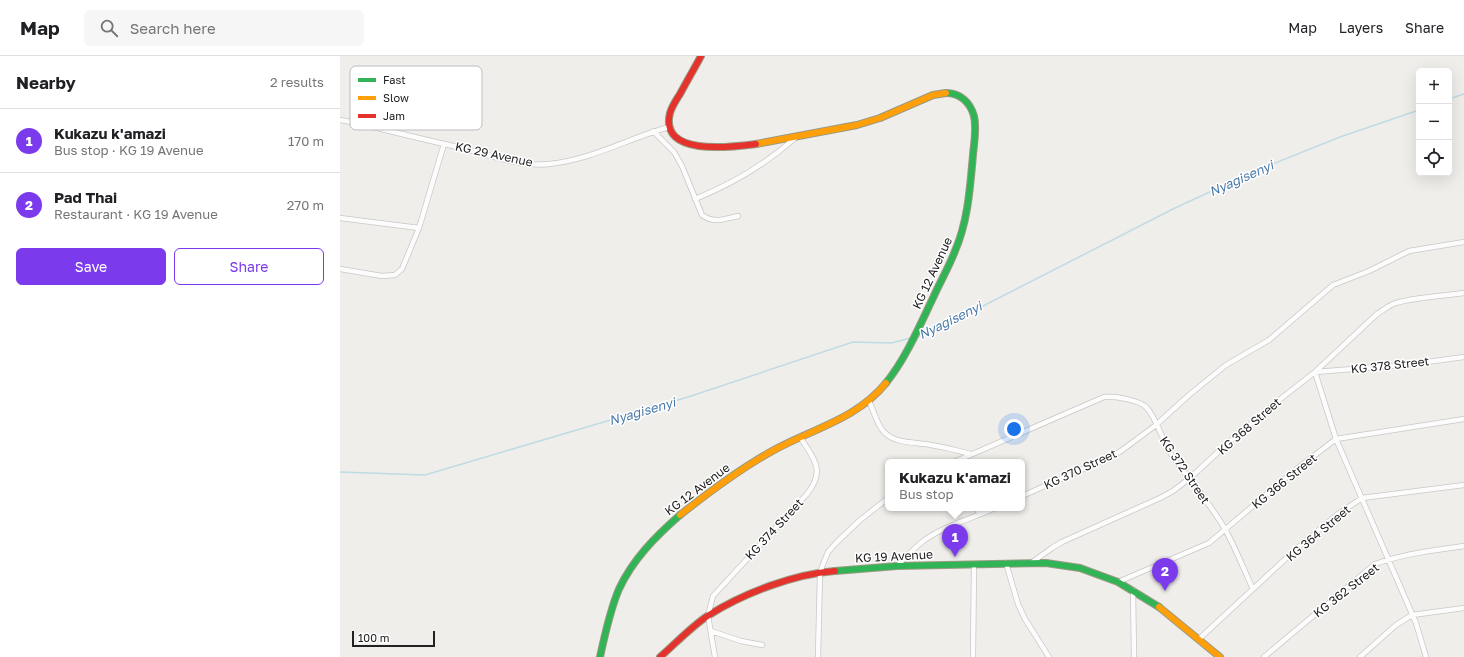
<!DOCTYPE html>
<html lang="en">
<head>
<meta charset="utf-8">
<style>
  :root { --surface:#fff; --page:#f6f6f6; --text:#202124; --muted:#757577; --line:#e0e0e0; --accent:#7c3aed }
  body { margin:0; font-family:"Golos Text",sans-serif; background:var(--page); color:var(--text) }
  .controls { position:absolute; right:12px; top:12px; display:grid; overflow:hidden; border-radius:6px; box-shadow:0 4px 16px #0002 }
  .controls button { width:36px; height:36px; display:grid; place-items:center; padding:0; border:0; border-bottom:1px solid var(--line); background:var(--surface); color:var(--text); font:20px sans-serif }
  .scale { position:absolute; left:12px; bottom:10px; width:83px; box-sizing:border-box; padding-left:4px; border:2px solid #222; border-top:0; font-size:11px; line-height:14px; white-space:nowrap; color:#222; -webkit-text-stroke:3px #fff; paint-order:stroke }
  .you { position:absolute; left:674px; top:373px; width:14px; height:14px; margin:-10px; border:3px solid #fff; border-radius:50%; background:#1a73e8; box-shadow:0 0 0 6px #1a73e833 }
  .badge { display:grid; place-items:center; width:26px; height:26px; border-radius:50%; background:var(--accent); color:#fff; font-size:13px; font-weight:700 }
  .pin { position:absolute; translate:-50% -33px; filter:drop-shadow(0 1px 2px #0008) }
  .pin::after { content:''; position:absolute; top:21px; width:14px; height:12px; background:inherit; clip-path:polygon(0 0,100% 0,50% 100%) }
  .popup { position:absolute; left:545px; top:403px; width:140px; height:52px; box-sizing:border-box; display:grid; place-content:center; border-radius:6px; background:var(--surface); filter:drop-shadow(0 1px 3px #0005); font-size:13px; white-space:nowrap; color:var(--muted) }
  .popup b { font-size:15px; color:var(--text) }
  .popup::after { content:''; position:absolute; left:50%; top:100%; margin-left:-8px; border:8px solid transparent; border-top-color:var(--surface) }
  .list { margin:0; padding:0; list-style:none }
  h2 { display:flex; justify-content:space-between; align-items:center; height:52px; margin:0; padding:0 16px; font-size:17px }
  h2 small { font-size:13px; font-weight:400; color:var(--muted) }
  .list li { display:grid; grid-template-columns:26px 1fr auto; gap:12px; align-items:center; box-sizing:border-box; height:64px; padding:0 16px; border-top:1px solid var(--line) }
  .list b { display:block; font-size:15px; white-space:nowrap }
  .list p { margin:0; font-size:13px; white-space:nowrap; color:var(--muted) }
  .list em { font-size:13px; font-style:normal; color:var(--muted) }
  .actions { display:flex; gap:8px; padding:12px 16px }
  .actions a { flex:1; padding:9px 0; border:1px solid var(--accent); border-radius:6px; text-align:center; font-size:14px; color:var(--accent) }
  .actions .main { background:var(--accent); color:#fff }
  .icon { flex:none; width:22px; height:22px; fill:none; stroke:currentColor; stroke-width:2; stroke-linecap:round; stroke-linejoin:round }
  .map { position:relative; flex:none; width:1124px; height:601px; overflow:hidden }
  header { display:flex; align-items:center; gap:24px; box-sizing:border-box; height:56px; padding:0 20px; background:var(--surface); border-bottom:1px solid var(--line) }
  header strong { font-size:19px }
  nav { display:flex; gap:22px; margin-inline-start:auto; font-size:14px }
  .search { width:280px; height:36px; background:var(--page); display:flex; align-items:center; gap:10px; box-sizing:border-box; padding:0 14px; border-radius:6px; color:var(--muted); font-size:15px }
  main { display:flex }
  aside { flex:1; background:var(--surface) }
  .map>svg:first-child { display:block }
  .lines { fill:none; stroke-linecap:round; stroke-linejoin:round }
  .stream { stroke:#bfdbe3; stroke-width:1.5 }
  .street-casing { stroke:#c9c8c7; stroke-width:6 }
  .fast-casing { stroke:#999a82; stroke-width:8 }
  .slow-casing { stroke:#999a82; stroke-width:8 }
  .jam-casing { stroke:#999a82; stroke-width:8 }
  .street { stroke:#fdfcfc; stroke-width:4.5 }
  .fast { stroke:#30b455; stroke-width:6 }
  .slow { stroke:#ff9f0a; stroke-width:6 }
  .jam { stroke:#e5322d; stroke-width:6 }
  .labels { text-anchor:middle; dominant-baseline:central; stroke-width:3; stroke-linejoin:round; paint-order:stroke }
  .street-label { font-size:12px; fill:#222; stroke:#fff }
  .water-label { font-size:13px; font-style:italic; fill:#4a7aab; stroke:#fff }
  .key { fill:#fff; stroke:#bdbdbd; stroke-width:1 }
  .key-label { font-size:11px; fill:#222 }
</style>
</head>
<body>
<header>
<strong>Map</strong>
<div class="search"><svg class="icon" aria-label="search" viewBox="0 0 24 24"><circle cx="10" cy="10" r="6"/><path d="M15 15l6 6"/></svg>Search here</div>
<nav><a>Map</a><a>Layers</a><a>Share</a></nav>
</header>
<main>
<aside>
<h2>Nearby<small>2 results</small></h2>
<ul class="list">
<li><span class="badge">1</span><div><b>Kukazu k'amazi</b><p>Bus stop · KG 19 Avenue</p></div><em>170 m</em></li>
<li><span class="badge">2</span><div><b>Pad Thai</b><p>Restaurant · KG 19 Avenue</p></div><em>270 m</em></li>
</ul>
<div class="actions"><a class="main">Save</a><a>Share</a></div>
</aside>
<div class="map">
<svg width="1124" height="601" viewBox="0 0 1124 601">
  <rect width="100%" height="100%" fill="#f0eeeb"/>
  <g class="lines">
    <!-- stream -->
    <path class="stream" d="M1109,43L1124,38
      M577,281L602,271L835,152L915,115L1000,81L1079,54
      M0,416L85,419L348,341L513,286L551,287L571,282"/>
    <defs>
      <path id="street" d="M0,64L22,68C56,77 91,85 126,93C152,100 182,111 209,108C251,104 289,82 329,71
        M313,75L334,96L342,110L362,159C374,168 384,163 398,160
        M355,143C392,128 426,108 455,82
        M0,162L79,172
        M0,213L42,220L55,219L62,213L79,172L104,88
        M529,345C533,353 537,369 544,376C555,388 576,386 591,389C605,391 618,395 631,398
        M614,406L764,341C775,340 800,344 807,352C817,363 823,387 833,401C850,425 871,448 886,475C896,493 904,514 913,533
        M682,440L766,403L781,395L816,369L849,339L886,309L929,284L993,229L1029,215L1069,195L1124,186
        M636,452L640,458
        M666,507L678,548L685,563L709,601
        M691,507L712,492L722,486L820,442L833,435L850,422L889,386L943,341L975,316L1037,258C1042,255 1047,251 1053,248C1071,241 1104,240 1124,237
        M557,510C565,502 573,493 582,486C603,470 631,463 655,452
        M778,526L869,487L958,412L996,383L1124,363
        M793,534L794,601
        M371,575L401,585L422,589
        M859,583L954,495L998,458L1022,442L1124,429
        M375,601L368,560L373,540L467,438C486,414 474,403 460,381
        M478,601L480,516L488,496L496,487L519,465L548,442
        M633,601L634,508
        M924,601L1035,508C1063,498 1094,494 1124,490
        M1020,601L1056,569L1072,559L1124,552
        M1086,601L1076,567L996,383L975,316L1065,309L1124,301"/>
      <path id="fast" d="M546,327C566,302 579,271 593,242C600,226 609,211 615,195C628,165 630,132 633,99C634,86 637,73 634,60C630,46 620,37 606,37
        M495,515L557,510L706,507L740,512L778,526L819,551
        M260,601C265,578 270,554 279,533C293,503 316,480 340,459"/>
      <path id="slow" d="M416,88L517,69L540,62L593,39L606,37
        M340,459C369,436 401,412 434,394C472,373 517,363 546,327
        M819,551L880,601"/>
      <path id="jam" d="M361,0C354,13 347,25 340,38C336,44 332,50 330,57C319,101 392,91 416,88
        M320,601C335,588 353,569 369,559C404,537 454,518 495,515"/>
    </defs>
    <!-- street casing -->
    <use href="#street" class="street-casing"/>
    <!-- fast casing -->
    <use href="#fast" class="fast-casing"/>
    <!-- slow casing -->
    <use href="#slow" class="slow-casing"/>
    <!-- jam casing -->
    <use href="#jam" class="jam-casing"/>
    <!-- street -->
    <use href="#street" class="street"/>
    <!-- fast -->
    <use href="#fast" class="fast"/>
    <!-- slow -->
    <use href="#slow" class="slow"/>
    <!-- jam -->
    <use href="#jam" class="jam"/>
  </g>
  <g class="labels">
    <!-- street labels -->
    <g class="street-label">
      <text transform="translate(154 98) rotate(12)">KG 29 Avenue</text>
      <text transform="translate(592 217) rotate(-65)">KG 12 Avenue</text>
      <text transform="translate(1050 309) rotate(-6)">KG 378 Street</text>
      <text transform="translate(909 370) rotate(-41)">KG 368 Street</text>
      <text transform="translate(740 413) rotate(-25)">KG 370 Street</text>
      <text transform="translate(845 414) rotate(56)">KG 372 Street</text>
      <text transform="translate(944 425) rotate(-39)">KG 366 Street</text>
      <text transform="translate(357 433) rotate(-37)">KG 12 Avenue</text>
      <text transform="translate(434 473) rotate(-47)">KG 374 Street</text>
      <text transform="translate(978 477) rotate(-40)">KG 364 Street</text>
      <text transform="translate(554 500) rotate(-3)">KG 19 Avenue</text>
      <text transform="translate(1006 534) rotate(-38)">KG 362 Street</text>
    </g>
    <!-- water labels -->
    <g class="water-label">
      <text transform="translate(901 122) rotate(-24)">Nyagisenyi</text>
      <text transform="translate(610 264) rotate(-26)">Nyagisenyi</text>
      <text transform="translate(302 355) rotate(-16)">Nyagisenyi</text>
    </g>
  </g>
  <!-- legend -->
  <rect x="10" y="10" width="132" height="64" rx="6" class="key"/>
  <rect x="18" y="22" width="18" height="4" fill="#30b455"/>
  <rect x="18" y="40" width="18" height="4" fill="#ff9f0a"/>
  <rect x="18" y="58" width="18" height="4" fill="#e5322d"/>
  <g class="key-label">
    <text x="43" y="28">Fast</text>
    <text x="43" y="46">Slow</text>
    <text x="43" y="64">Jam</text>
  </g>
</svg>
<div class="controls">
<button>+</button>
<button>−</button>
<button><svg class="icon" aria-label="locate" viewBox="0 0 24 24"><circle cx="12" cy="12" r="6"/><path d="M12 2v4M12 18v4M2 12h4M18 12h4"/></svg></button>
</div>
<div class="scale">100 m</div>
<div class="you"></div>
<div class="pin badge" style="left:615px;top:501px">1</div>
<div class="popup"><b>Kukazu k'amazi</b>Bus stop</div>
<div class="pin badge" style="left:825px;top:535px">2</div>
</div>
</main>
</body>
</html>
